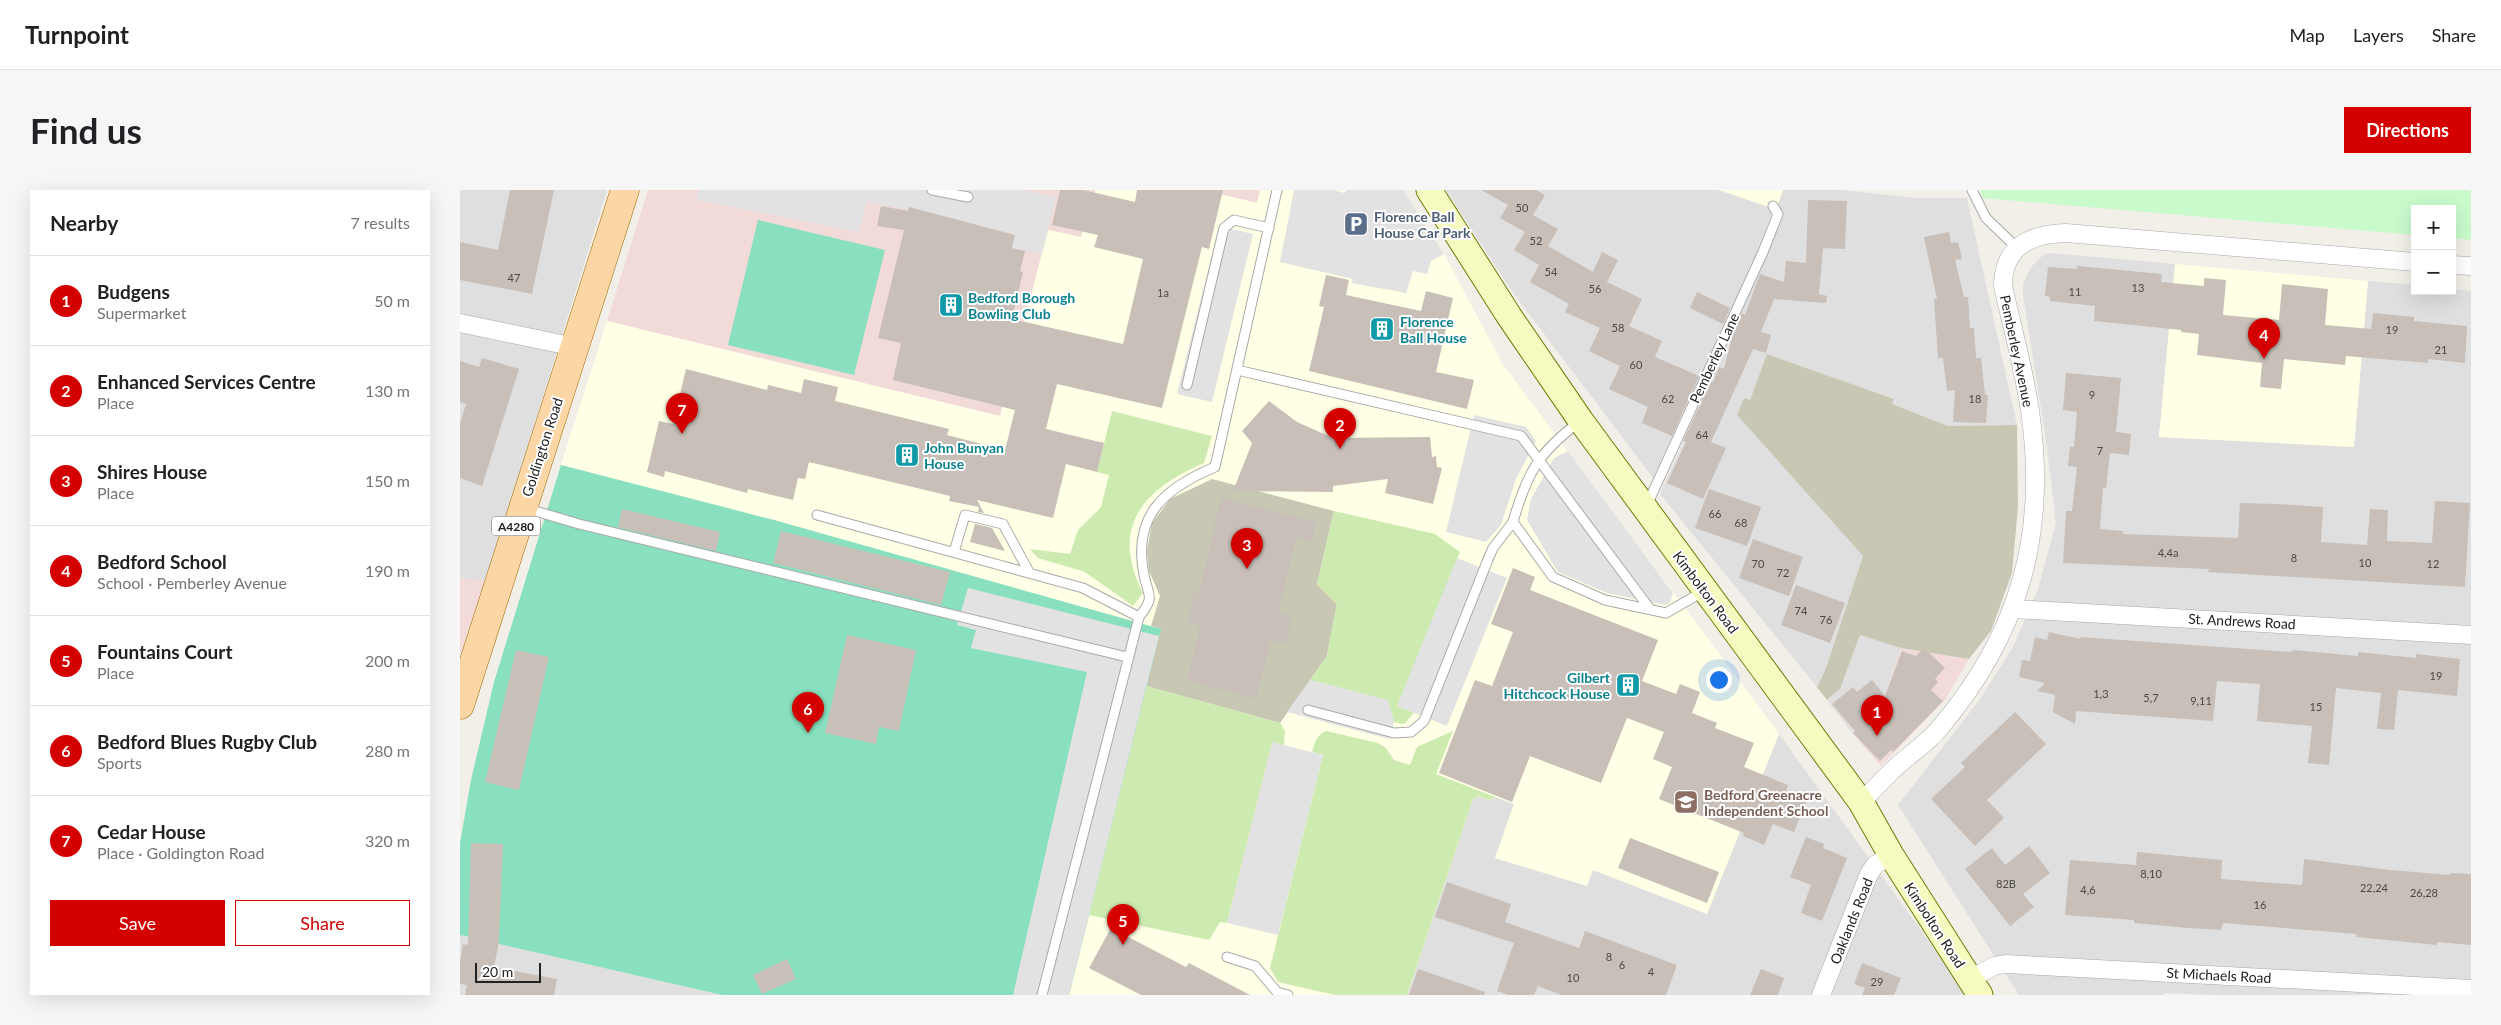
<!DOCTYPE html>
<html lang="en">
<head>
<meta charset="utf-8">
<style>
  :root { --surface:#fff; --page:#f6f6f6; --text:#202124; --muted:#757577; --line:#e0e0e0; --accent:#d40000 }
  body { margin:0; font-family:Lato,sans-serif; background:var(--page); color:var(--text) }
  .controls { position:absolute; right:15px; top:15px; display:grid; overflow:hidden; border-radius:0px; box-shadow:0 5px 20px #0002 }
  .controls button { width:45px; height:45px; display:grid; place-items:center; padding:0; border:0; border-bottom:1px solid var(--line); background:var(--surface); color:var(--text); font:25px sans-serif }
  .scale { position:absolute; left:15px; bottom:12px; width:66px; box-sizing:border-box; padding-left:5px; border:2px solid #222; border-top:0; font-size:14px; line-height:18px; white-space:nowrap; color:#222; -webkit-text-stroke:4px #fff; paint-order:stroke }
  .you { position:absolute; left:1258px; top:489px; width:18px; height:18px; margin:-12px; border:4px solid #fff; border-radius:50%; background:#1a73e8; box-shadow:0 0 0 8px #1a73e833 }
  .badge { display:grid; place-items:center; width:32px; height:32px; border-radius:50%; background:var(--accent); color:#fff; font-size:16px; font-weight:700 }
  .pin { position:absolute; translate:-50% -41px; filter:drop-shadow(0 1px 2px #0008) }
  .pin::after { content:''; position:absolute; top:26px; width:18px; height:15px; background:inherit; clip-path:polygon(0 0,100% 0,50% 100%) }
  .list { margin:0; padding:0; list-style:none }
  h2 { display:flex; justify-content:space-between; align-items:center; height:65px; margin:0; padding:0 20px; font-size:21px }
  h2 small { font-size:16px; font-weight:400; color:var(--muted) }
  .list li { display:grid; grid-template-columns:32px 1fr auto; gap:15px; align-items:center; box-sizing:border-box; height:90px; padding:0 20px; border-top:1px solid var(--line) }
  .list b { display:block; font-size:19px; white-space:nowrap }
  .list p { margin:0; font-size:16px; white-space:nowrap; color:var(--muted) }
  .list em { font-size:16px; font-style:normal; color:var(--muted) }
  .actions { display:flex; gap:10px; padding:15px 20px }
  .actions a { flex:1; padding:11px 0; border:1px solid var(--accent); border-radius:0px; text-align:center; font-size:18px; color:var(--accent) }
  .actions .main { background:var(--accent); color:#fff }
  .map { position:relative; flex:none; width:2011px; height:805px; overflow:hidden; border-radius:0px }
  header { display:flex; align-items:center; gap:30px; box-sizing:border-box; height:70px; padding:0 25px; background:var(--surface); border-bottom:1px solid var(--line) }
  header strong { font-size:24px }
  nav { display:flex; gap:28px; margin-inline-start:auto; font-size:18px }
  .intro { display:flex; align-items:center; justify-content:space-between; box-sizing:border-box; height:120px; padding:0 30px }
  h1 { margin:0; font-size:35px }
  .button { padding:12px 22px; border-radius:0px; background:var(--accent); color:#fff; font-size:18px; font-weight:700 }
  main { display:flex; gap:30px; padding:0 30px }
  aside { flex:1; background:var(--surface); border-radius:0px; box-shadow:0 5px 20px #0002 }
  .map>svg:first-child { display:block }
  .residential { fill:#e0dfdf }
  .commercial { fill:#f2dad9 }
  .education { fill:#ffffe5 }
  .construction { fill:#c7c7b4 }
  .grass { fill:#cdebb0 }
  .park { fill:#c8facc }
  .pitch { fill:#88e0be }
  .parking { fill:#e2e2e2 }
  .building { fill:#c7bfb8 }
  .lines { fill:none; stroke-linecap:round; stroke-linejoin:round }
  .service-casing { stroke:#a9a9a9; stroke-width:11 }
  .minor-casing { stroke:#a9a9a9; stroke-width:19 }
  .secondary-casing { stroke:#707d05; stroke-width:27 }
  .primary-casing { stroke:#a06b00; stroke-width:29 }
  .service { stroke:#fff; stroke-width:9 }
  .minor { stroke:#fff; stroke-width:18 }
  .secondary { stroke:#f7fabf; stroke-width:25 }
  .primary { stroke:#fcd6a4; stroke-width:28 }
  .labels { text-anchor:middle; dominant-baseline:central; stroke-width:4; stroke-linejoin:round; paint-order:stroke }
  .number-label { font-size:11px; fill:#4b4948 }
  .shield { fill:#fff; stroke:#646464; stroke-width:1 }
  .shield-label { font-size:12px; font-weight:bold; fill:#222 }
  .service-label { font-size:14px; font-weight:bold; fill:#4e5e75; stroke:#fff; text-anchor:start }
  .culture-label { font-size:14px; font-weight:bold; fill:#0d838f; stroke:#fff; text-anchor:start }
  .street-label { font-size:14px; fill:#222; stroke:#fff }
  .education-label { font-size:14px; font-weight:bold; fill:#785e54; stroke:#fff; text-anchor:start }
</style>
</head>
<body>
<header>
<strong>Turnpoint</strong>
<nav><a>Map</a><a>Layers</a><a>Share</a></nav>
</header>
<div class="intro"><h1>Find us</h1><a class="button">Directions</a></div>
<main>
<aside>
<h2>Nearby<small>7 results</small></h2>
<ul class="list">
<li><span class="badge">1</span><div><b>Budgens</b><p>Supermarket</p></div><em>50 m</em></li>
<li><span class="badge">2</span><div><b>Enhanced Services Centre</b><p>Place</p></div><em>130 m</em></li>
<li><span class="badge">3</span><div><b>Shires House</b><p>Place</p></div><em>150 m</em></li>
<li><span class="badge">4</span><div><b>Bedford School</b><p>School · Pemberley Avenue</p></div><em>190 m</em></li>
<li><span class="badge">5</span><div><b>Fountains Court</b><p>Place</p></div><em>200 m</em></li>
<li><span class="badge">6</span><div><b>Bedford Blues Rugby Club</b><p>Sports</p></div><em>280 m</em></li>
<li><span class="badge">7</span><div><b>Cedar House</b><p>Place · Goldington Road</p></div><em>320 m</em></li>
</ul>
<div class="actions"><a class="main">Save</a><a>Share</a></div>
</aside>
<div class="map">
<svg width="2011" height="805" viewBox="0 0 2011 805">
  <rect width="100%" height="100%" fill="#f2efe9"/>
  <!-- residential -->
  <path class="residential" d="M0,0H147L26,391L0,388Z
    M986,0H1259L1309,17L1312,22L1296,65L1193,288L1051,100Z
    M1323,0H1381L1456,8H1507L1557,235L1488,236L1432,214L1434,209L1307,164L1290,210L1277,225L1403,366L1366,478L1357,497L1200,304L1324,24L1318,14Z
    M1590,63L1715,74L1699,247L1894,257L1908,91L1955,95V101H1992V99L2011,101V805H1755L1704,803L1703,805H1559L1438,615L1520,509L1553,457L1578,399L1596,333L1585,243L1563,106V93L1571,77L1584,64Z
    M1400,445L1441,458L1426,502L1424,514L1392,543L1367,510L1380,499Z
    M1319,544L1508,805H947L1013,609L1018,606L1029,610L1035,607L1054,614L1035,668L1127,696L1133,680L1247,724Z
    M0,745L262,805H0Z"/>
  <!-- commercial -->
  <path class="commercial" d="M188,0H635V3H631L621,47L588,40L540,226L147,131Z
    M743,0H800L797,13Z
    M0,388L26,391L0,472Z
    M1441,458L1509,469L1485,510L1421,576L1392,543L1424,514L1419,508L1426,502Z"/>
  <!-- education -->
  <path class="education" d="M635,0H743L797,13L800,0H943L984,64L1042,173L1319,544L1247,724L1133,680L1127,696L1035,668L1054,614L1035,607L1029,610L1017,606L1013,609L947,805H609L700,439L314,330L101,275L147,131L540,226L588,40L621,47L631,3H635Z
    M1259,0H1323L1318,14L1309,17Z
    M1715,74L1908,91L1894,257L1699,247Z"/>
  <!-- construction -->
  <path class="construction" d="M1307,164L1434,209L1432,214L1488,236L1557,235L1558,317L1552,383L1531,441L1509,469L1441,458L1400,445L1380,499L1367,510L1357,497L1366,478L1403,366L1277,225L1284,208L1290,210Z
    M752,289L874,321L857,394L877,414L867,466L820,533L686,496L701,439L691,436L700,406L689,381L687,361L692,333L710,309Z"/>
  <!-- grass -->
  <path class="grass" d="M652,221L752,246L744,273C684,299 649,336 683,403L673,416L625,382L578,368L570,359L610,364L618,340L641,317L649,285L637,282Z
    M874,321L975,344L1000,362L938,516L954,523L944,534L934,532L927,510L850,490L867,466L877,414L857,394Z
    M686,496L820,533L825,541L824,555L812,553L767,733L760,732L749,750L629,725Z
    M866,541L918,553L926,558L934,570L950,575L957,557L993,541L976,584L1035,607L1029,610L1018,606L1013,609L947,805H875L818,792L810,778L863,565L852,562C855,553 856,545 866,541Z"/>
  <!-- park -->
  <path class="park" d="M1521,0H2011V50L1992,48V19H1955V45L1522,8Z"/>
  <!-- pitch -->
  <path class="pitch" d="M298,30L425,60L394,185L268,155Z
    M101,275L314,330L701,439L609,805H262L0,745V653L11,590L34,492Z"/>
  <!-- parking -->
  <path class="parking" d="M239,0H564L596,7L582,64L552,58L555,44L449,18L448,20L407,12L399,42L236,10Z
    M834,0H875L884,3L887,0H943L984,64L971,71L967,84L953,81L946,103L892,93L893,89L820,72Z
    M759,36L793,44L752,212L717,204Z
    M1014,225L1066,237L1076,251L1056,289L1041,335L1026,352L986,342Z
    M1108,261L1213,403L1210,413L1205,415L1147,403L1098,382L1067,330L1071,309L1094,268Z
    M997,368L1047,388L987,536L937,516Z
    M508,398L699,446L609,805H553L627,482L511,458L516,440L497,435Z
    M850,490L928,510L934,532L929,549L827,522Z
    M812,552L863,565L818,745L767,733Z"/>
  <!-- building -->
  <path class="building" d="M50,0H94L72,104L0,90V52L38,60Z
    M600,0H623L675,12L677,0H763L749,59L742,57L702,218L597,194L586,239L644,253L637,282L606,274L593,328L517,310L524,323L518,322L519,317L489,311L490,306L349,272L345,289L338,288L333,310L288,299L287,303L205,281L204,287L187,282L199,231L213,234L226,179L307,200L308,195L341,203L344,189L378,197L375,211L489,239L487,245L545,260L555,220L433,190L441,153L418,148L444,40L417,36L421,16L448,21L449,17L555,45L552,58L565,61L560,81L563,82L552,129L663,154L683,69L634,57L638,45L592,35Z
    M1021,0H1076L1085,5L1073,25L1098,39L1088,56L1133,82L1142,62L1158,70L1147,92L1182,109L1169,136L1202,151L1195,167L1239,186L1212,246L1182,233L1188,217L1149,199L1160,176L1129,161L1140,138L1105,122L1109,114L1070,92L1079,75L1054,60L1065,42L1040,28L1048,15Z
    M1348,10L1387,11L1385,59L1363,58L1359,104L1367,106L1366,113L1314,109L1301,142L1311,145L1306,163L1293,159L1251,252L1266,258L1243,309L1207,293L1226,252L1223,251L1251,191L1253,192L1259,177L1264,179L1274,140L1282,123L1285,125L1300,84L1324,92L1326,71L1346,73Z
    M1489,42L1491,53L1498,52L1502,69L1495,70L1504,107H1508L1510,138H1514L1516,168H1521L1525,205H1528L1526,233L1493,232L1495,200L1487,201L1483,168H1478L1474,109H1477L1464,47Z
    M1617,76L1702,84L1701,92L1744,96V88L1766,90L1763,125L1819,130L1822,94L1868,99L1865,135L1911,139L1913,123L1954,127V131L2007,136L2005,173L1968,169V173L1886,166L1885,175L1824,169L1821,199L1800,197L1802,173L1737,165L1739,144L1721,142V140L1634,131L1635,116L1590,111V107L1585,106L1588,77L1617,79Z
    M866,85L889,90L886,105L961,121L966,101L993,108L976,182L1014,190L1007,219L849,181L864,117L859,116Z
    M1237,102L1270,118L1263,134L1230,118Z
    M22,168L59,179L22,296L0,288V234L6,214L0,212V171L19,177Z
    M1606,183L1661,188L1656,242L1671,244L1669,265L1650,263L1646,298H1643L1640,339L1663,341V344L1778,348L1780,313L1817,314L1863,317L1861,352L1907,355L1910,319L1928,320L1927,351L1972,353L1975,311L2010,313L2005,397L1748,382L1749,379L1603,373L1606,321H1612L1617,277L1608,276L1610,257H1614L1617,222L1603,220Z
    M809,211L837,232L873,248L970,247L972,267L976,266L977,277L982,278L973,314L925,303L928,289L873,296V302L773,301L792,253L782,241Z
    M1249,299L1301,317L1287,356L1235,338Z
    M761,308L857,332L852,351L836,348L819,422L832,425L825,455L811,451L796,508L727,491L740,435L727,432L734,402L739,403Z
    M162,319L260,342L256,361L158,337Z
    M515,334L532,338L545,361L510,352Z
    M321,341L490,382L481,415L313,373Z
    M1293,349L1343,367L1329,406L1279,388Z
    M1053,378L1075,387L1070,400L1198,450L1182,491L1216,504L1220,494L1240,502L1232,523L1257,533L1255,538L1294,553L1284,577L1328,595L1326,600L1348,608L1334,642L1313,634L1304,655L1283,646L1284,643L1199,609L1212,577L1193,569L1204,542L1167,528L1141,593L1070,566L1052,612L979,583L1015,490L1032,496L1053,442L1031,434Z
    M1336,395L1385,413L1370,453L1321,435Z
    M1589,442L1620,449V447L1832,462L1833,460L1898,466V462L1956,468V464L2000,469L1997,506L1938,500L1934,540L1917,539L1921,503L1876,498L1869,575L1848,573L1852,536L1797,531L1800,494L1757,491L1753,531L1616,521L1615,534L1593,522L1595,505L1577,501L1585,493L1559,487L1562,470L1570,471L1575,447L1587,450Z
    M387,445L456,460L439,541L419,537L416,554L365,543Z
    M1464,458L1485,478L1475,489L1478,492L1471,500L1483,511L1433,562L1431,560L1420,571L1393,543L1395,541L1372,514L1393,497L1397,502L1412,490L1425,506L1442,461L1456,466Z
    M56,460L89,467L59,600L25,592Z
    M1555,522L1586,554L1527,610L1544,628L1515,656L1471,609L1505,577L1501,573Z
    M1346,647L1364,654L1363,658L1387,668L1362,731L1341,723L1351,695L1330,687Z
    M1170,648L1259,682L1247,713L1158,678Z
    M11,653L43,654L39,751L34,777L97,789L94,805H5L7,795L0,794V772L3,754L8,755Z
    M1569,656L1590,683L1563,704L1574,717L1550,736L1505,679L1532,658L1545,675Z
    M1677,662L1762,670L1761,689L1842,695L1844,669L1930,680L1990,685V683L2011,684V755L1977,752V755L1896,747L1897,744L1763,733L1761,740L1728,738L1674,733V730L1605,725L1610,670L1676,675Z
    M987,692L1051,714L1045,732L1119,758L1125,741L1217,775L1206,805H1101L1078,796L1074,805H1048L1037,801L1054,753L975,727Z
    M651,738L726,777L729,773L790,805H681L629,778Z
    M327,769L336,789L302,804L293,785Z
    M1402,773L1441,788L1434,805H1402L1405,798L1394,794Z
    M958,779L1025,802L1024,805H949Z
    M1301,779L1324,788L1318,805H1290Z"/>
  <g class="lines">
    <defs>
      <path id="service" d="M472,0L508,7
        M1512,0L1526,28L1557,58
        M777,180L1061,246L1190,419
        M727,195L764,38L774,30L809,38
        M1119,232C1078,263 1067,283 1053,332L1093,387L1145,410L1206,423L1244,401
        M1187,315L1303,62L1318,24L1313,16
        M65,318L119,334L667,467
        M357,325L623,398L679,427C696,406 688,406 684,385C672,325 705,298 755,277L817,0
        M494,362L505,325L543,334L569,382
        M848,520L934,543L951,542L964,531L1027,372L1033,358L1053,332
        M767,767L795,776L817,802L828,805
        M582,805L679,427"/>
      <path id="minor" d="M1992,75L2011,76
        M0,133L115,157
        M1554,419L2011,445
        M1401,612C1412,602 1422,590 1433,580C1447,566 1465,555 1478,540C1559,445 1588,345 1570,221C1564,179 1552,137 1543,96C1543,56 1571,44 1606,43L1955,72
        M1510,789L1534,776L1545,774L2011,799
        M1361,805L1409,684L1415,675L1431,665"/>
      <path id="secondary" d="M969,0L1049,126L1121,231L1401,612L1431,665L1520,805"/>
      <path id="primary" d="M0,515L165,0"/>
    </defs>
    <!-- service casing -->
    <use href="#service" class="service-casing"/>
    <!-- minor casing -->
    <use href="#minor" class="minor-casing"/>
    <!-- secondary casing -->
    <use href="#secondary" class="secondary-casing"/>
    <!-- primary casing -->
    <use href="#primary" class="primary-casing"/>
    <!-- service -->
    <use href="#service" class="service"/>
    <!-- minor -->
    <use href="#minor" class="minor"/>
    <!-- secondary -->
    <use href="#secondary" class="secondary"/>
    <!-- primary -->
    <use href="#primary" class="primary"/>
  </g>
  <!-- icons -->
  <defs>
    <symbol id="parking-square" viewBox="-11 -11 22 22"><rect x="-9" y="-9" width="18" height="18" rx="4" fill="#5c6f8a" stroke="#fff"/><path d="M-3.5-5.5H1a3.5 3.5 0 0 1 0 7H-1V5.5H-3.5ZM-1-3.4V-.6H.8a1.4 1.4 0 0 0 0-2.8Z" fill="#fff"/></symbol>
    <symbol id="building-square" viewBox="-11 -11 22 22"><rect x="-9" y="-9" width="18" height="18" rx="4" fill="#0f9aa8" stroke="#fff"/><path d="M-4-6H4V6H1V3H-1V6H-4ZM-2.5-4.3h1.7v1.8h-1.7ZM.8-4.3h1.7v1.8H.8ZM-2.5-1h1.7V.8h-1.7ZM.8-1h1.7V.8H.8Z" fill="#fff"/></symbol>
    <symbol id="school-square" viewBox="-11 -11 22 22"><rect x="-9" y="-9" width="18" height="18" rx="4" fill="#8d6e63" stroke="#fff"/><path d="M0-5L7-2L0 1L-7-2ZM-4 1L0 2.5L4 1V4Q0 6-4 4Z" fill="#fff"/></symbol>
  </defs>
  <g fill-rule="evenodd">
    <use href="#parking-square" x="882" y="20" width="28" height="28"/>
    <use href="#building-square" x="477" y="101" width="28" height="28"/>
    <use href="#building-square" x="908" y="125" width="28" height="28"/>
    <use href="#building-square" x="433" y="251" width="28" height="28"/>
    <use href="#building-square" x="1154" y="481" width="28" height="28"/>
    <use href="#school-square" x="1212" y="598" width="28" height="28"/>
  </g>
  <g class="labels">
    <!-- number labels -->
    <g class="number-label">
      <text x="1062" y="17">50</text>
      <text x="1076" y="50">52</text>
      <text x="1091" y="81">54</text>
      <text x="54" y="87">47</text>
      <text x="1678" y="97">13</text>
      <text x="1135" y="98">56</text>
      <text x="1615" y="101">11</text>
      <text x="703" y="102">1a</text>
      <text x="1158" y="137">58</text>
      <text x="1932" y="139">19</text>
      <text x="1981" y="159">21</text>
      <text x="1176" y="174">60</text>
      <text x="1632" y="204">9</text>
      <text x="1208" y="208">62</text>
      <text x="1515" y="208">18</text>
      <text x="1242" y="244">64</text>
      <text x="1640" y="260">7</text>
      <text x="1255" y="323">66</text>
      <text x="1281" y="332">68</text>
      <text x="1708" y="362">4,4a</text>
      <text x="1834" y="367">8</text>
      <text x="1905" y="372">10</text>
      <text x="1298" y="373">70</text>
      <text x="1973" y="373">12</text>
      <text x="1323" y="382">72</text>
      <text x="1341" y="420">74</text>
      <text x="1366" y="429">76</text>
      <text x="1976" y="485">19</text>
      <text x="1641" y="503">1,3</text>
      <text x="1691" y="507">5,7</text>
      <text x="1741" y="510">9,11</text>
      <text x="1856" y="516">15</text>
      <text x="1691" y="683">8,10</text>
      <text x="1546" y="693">82B</text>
      <text x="1914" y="697">22,24</text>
      <text x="1628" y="699">4,6</text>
      <text x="1964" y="702">26,28</text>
      <text x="1800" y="714">16</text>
      <text x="1149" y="766">8</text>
      <text x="1162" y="774">6</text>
      <text x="1191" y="781">4</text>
      <text x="1113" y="787">10</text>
      <text x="1417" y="791">29</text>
    </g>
    <!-- shield labels -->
    <rect class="shield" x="32" y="326.5" width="48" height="19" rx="4"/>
    <g class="shield-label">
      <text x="56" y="336">A4280</text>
    </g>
    <!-- service labels -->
    <g class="service-label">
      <text x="914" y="26">Florence Ball<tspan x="914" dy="16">House Car Park</tspan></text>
    </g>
    <!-- culture labels -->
    <g class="culture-label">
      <text x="508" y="107">Bedford Borough<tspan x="508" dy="16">Bowling Club</tspan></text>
      <text x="940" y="131">Florence<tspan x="940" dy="16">Ball House</tspan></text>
      <text x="464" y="257">John Bunyan<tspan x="464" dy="16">House</tspan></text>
      <text x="1150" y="487" text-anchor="end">Gilbert<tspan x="1150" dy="16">Hitchcock House</tspan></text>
    </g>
    <!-- street labels -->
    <g class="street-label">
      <text transform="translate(1557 161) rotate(78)">Pemberley Avenue</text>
      <text transform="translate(1254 168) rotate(-65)">Pemberley Lane</text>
      <text transform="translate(82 257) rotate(-72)">Goldington Road</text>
      <text transform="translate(1246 402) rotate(53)">Kimbolton Road</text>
      <text transform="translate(1782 431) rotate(3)">St. Andrews Road</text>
      <text transform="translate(1391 731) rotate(-68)">Oaklands Road</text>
      <text transform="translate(1475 735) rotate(57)">Kimbolton Road</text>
      <text transform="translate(1759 785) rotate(3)">St Michaels Road</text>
    </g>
    <!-- education labels -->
    <g class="education-label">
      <text x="1244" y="604">Bedford Greenacre<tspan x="1244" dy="16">Independent School</tspan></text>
    </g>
  </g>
</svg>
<div class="controls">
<button>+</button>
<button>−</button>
</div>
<div class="scale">20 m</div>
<div class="you"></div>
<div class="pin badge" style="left:1417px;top:546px">1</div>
<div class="pin badge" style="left:880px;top:259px">2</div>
<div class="pin badge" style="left:787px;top:379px">3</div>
<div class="pin badge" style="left:1804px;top:169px">4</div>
<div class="pin badge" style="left:663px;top:755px">5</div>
<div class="pin badge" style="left:348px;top:543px">6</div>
<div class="pin badge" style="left:222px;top:244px">7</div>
</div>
</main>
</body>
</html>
